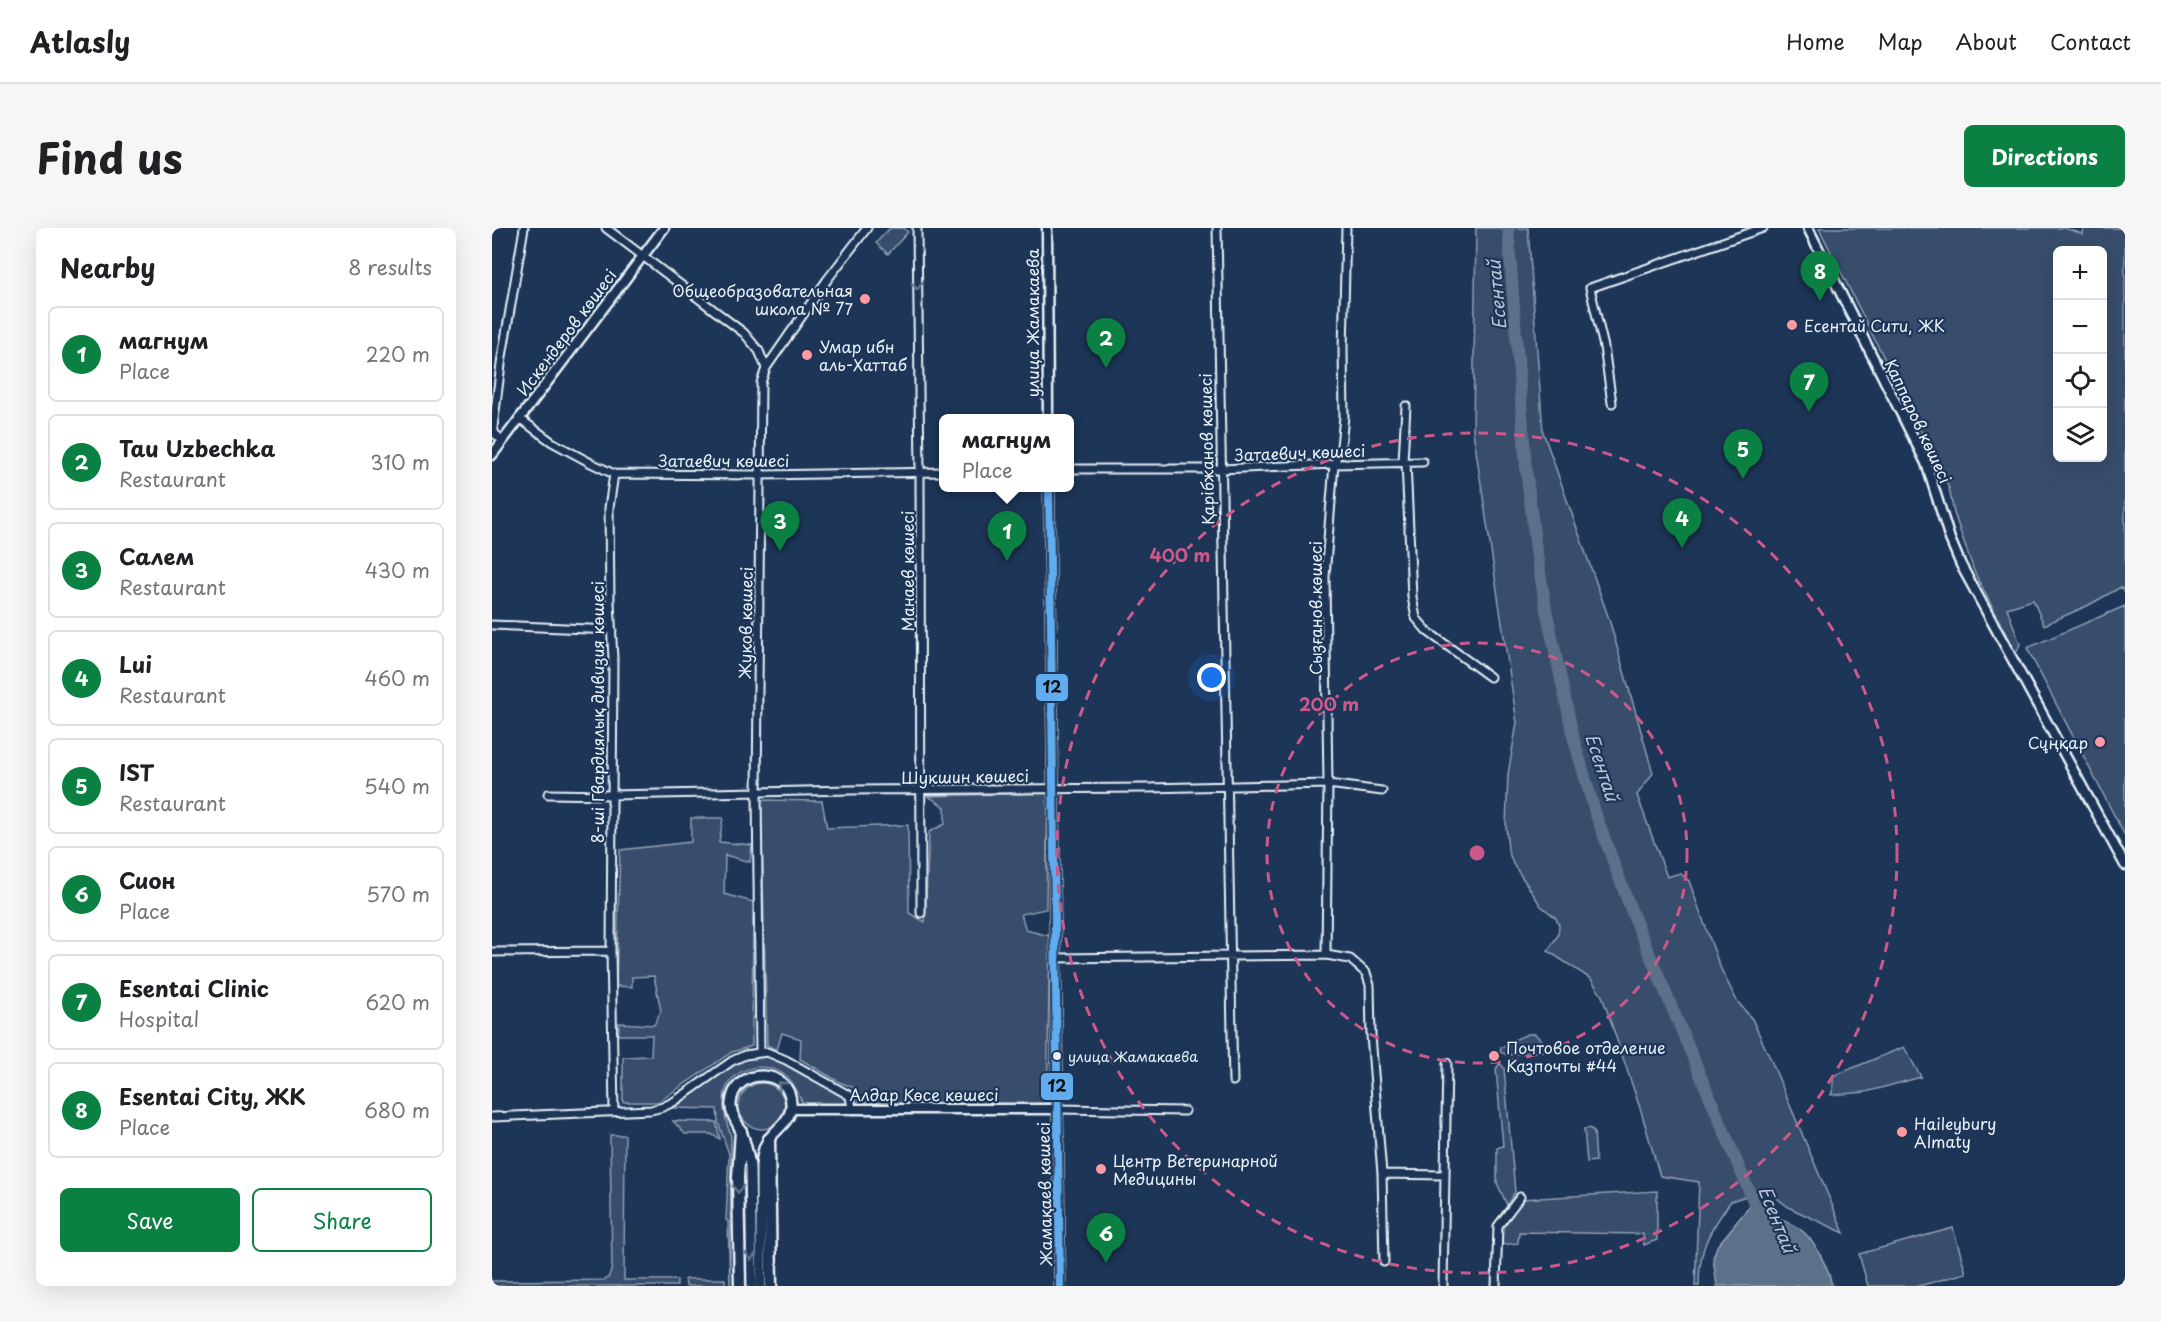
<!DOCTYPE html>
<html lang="en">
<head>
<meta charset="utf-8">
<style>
  :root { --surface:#fff; --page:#f6f6f6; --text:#202124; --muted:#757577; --line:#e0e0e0; --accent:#0b8043 }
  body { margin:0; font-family:"Playpen Sans",sans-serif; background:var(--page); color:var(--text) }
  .controls { position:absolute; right:18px; top:18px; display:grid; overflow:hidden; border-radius:9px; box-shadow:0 6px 24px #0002 }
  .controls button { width:54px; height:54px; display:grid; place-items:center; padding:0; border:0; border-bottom:2px solid var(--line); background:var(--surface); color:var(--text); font:30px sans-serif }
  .you { position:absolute; left:720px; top:450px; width:21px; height:21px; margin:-15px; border:4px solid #fff; border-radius:50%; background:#1a73e8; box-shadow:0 0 0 9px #1a73e833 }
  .badge { display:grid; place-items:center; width:39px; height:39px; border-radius:50%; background:var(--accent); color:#fff; font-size:20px; font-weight:700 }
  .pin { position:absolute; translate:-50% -50px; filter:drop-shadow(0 2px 3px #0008) }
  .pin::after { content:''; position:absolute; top:32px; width:21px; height:18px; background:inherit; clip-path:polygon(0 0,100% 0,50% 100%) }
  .popup { position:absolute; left:447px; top:186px; width:135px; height:78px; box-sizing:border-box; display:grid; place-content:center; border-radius:9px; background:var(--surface); filter:drop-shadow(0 2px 4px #0005); font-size:20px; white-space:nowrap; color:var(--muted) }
  .popup b { font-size:22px; color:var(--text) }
  .popup::after { content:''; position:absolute; left:50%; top:100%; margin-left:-12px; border:12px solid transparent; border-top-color:var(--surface) }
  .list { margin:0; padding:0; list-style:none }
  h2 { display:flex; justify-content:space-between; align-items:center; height:78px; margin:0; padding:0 24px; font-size:26px }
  h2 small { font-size:20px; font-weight:400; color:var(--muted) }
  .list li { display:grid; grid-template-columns:39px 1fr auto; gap:18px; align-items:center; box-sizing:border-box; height:96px; margin:0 12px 12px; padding:0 12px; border:2px solid var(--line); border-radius:9px }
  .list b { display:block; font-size:22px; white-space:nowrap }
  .list p { margin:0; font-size:20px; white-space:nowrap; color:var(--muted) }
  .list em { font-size:20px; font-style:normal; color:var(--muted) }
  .actions { display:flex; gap:12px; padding:18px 24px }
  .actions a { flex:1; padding:14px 0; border:2px solid var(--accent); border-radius:9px; text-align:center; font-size:21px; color:var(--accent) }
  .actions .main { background:var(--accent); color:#fff }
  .icon { flex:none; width:33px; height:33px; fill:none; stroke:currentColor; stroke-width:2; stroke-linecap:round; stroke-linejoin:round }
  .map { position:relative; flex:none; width:1633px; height:1058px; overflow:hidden; border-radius:9px }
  header { display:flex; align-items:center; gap:36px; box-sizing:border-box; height:84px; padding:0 30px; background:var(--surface); border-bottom:2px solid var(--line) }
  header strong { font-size:28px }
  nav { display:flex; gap:33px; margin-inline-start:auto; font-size:21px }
  .intro { display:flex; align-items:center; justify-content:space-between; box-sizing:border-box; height:144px; padding:0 36px }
  h1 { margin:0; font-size:42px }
  .button { padding:15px 27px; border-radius:9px; background:var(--accent); color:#fff; font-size:21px; font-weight:700 }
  main { display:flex; gap:36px; padding:0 36px }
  aside { flex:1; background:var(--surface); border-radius:9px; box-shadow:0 6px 24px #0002 }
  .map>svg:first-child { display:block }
  .green { fill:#374d6c; stroke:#909fb2; stroke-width:1.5; fill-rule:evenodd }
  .water { fill:#5d7089; stroke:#95a4b5; stroke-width:1.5 }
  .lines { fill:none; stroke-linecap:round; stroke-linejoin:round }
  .river { stroke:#5d7089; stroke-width:12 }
  .minor-casing { stroke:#e8f1f8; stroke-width:11 }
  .tertiary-casing { stroke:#e8f1f8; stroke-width:13 }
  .secondary-casing { stroke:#e8f1f8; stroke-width:14 }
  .primary-casing { stroke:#e8f1f8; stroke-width:15 }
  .minor { stroke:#1d3557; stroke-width:7 }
  .tertiary { stroke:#1d3557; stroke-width:8 }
  .secondary { stroke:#1d3557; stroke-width:9 }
  .primary { stroke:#1d3557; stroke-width:10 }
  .bus-1-casing { stroke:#1d3557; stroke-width:12 }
  .bus-1 { stroke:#60acee; stroke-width:8 }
  .oneway { stroke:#64778f }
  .ring { fill:none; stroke:#cd598a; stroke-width:3; stroke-dasharray:10 8 }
  .poi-dot { fill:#ff9aa2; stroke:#1d3557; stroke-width:2 }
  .bus-dot { fill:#e8f1f8; stroke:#1d3557; stroke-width:2 }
  .labels { text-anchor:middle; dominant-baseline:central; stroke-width:4.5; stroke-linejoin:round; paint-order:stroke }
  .bus-label { font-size:14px; fill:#e8f1f8; stroke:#1d3557; text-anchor:start }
  .poi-label { font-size:16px; fill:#e8f1f8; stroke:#1d3557; text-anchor:start }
  .street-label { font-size:16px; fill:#e8f1f8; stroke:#1d3557 }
  .water-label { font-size:18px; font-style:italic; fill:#b7c4d1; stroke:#1d3557 }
  .centre { fill:#cd598a; stroke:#1d3557; stroke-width:3 }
  .ring-label { font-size:18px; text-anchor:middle; font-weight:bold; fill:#cd598a; stroke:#1d3557; stroke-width:4.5; stroke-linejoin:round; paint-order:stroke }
  .line-badge { stroke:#1d3557; stroke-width:2 }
  .pale-badge-label { font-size:16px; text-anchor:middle; font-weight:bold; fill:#111 }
</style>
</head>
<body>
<header>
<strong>Atlasly</strong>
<nav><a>Home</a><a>Map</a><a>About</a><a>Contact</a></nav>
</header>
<div class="intro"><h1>Find us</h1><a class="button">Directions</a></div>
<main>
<aside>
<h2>Nearby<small>8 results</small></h2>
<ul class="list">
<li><span class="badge">1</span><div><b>магнум</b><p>Place</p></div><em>220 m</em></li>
<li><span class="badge">2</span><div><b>Tau Uzbechka</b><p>Restaurant</p></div><em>310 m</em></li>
<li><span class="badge">3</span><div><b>Салем</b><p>Restaurant</p></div><em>430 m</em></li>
<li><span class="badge">4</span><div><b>Lui</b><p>Restaurant</p></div><em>460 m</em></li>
<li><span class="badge">5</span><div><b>IST</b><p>Restaurant</p></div><em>540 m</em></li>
<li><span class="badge">6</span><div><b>Сион</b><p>Place</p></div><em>570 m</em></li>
<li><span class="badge">7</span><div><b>Esentai Clinic</b><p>Hospital</p></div><em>620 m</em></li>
<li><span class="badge">8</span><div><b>Esentai City, ЖК</b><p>Place</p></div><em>680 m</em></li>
</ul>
<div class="actions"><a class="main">Save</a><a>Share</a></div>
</aside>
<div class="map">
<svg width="1633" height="1058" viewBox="0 0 1633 1058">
  <rect width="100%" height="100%" fill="#1d3557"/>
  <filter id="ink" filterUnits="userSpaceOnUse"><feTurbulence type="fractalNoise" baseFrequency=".0167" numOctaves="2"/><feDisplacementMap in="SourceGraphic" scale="12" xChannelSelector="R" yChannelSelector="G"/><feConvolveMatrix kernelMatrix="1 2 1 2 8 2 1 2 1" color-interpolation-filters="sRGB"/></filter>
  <g filter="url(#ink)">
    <!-- green -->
    <path class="green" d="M398,0H412L416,4L396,26L384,15Z
      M984,0H1036L1051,204L1117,391L1161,545L1145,567L1175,649L1188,645L1197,653L1228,739L1245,773L1260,791L1278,830L1352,1005L1298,980L1274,962L1239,973C1217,1004 1207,1019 1207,1058H1203L1207,954L1168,948L1149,883L1110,768L1099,751L1056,723L1066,707L1067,697L1064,690L1049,678L1036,658L1021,636L1016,622L1014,598L1016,546L1025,495L981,203Z
      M1327,0H1572L1591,6L1592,0H1633V364L1629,359L1597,377L1552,397L1541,372L1515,380L1528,416L1524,426L1482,343L1462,285L1457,260ZM1566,22H1610V230H1566Z
      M1633,378V608L1535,420Z
      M556,565L554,681L529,686L534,702L558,708L555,878L370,875L363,860L347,854L308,831L309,811L290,805L285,822L275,817L269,572L330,573L335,600L416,597L417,685L433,694L437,604L453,596V579L436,568Z
      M199,590H231L227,614L260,617L258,634L233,627L232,666L261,674L260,818L240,824L166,874H131V829L159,828L160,807H127V795L162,797L169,783L162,748L140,749V759L124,758L128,622L199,614Z
      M1036,806H1043L1051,814V823L1016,827L1008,824L1009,819L1016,818L1017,814Z
      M1412,819L1429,849L1374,864L1339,867L1341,861V848Z
      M258,828C264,828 271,827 277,828C306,833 334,857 364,865L367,872L363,878L311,876C307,869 304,858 298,852C278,829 233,838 232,872C231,884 235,897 239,908L238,1058L236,993L234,992L237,926L226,894L225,881L182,880L236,839Z
      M1008,835L1012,840L1023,964L1015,977L1005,955V920L1011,918L1004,841Z
      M247 878a23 23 0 1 1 46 0a23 23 0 1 1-46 0Z
      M181,893L224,894L228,911L219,906H193Z
      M1097,900L1102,903L1104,933L1095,934L1092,901Z
      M118,907H133L132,1052H185V1058H0V1053L112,1052L116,1050L120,1040Z
      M1165,963V1012L1152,1017L1151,1006L1027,1004L1026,1015L1008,1017L1009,998L1030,971Z
      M1461,1000L1474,1045L1427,1058H1376L1367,1026Z
      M193,1051H233V1058H194Z"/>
    <!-- water -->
    <path class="water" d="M1270,974C1278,991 1294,991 1308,1001C1322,1011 1337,1041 1340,1058H1225L1221,1030L1225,1018L1257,979Z"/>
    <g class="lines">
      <!-- river -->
      <path class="river" d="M1016,0L1034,240L1043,315L1054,381L1082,512L1104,587L1139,682L1268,989"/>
      <defs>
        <path id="minor" d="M114,0L252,105L267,123L274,140
          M425,0L428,244L429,685
          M725,0C728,285 734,569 741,853
          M1120,175L1112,119L1098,60L1271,0
          M27,190L60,214L97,234L122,246L269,247L452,244
          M10,212L3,206L1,199L10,129L32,0
          M911,234L914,178
          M914,234L920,369L924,390L935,403L998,449
          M578,241H728L842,236L931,234
          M0,397L120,402
          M56,566L119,567L359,562L656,560L836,556L890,563
          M0,724L119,723
          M834,727L836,556L833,349L842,236L849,218L852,188L851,122L854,0
          M564,730L834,727L858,731L874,745L878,757L879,807L890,946L892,1034
          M268,825L265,565L269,155L274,140L335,52L375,0
          M566,881L693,883
          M122,884L119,723L121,431L118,374L117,280L122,246
          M0,889L159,882L171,879L183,873L240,833L253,827L275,824L294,832L353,865L358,868L360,881
          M890,946L952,947
          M951,1058L955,835
          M1004,1058L1006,998L1028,969"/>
        <path id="tertiary" d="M555,0L556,190
          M1316,0L1434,235L1458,311L1469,337L1633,637
          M0,227L172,0
          M557,260L568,1058
          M299,881H566"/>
        <path id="secondary" d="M260,1058L258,938C256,927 254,917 250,906C247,896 238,887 239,876C241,838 300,839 299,877C299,893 285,900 277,911C271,919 270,929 269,938V1058"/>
        <path id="primary" d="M277,911L279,1058
          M248,1058L246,950L249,903"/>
      </defs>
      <!-- minor casing -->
      <use href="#minor" class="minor-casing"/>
      <!-- tertiary casing -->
      <use href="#tertiary" class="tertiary-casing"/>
      <!-- secondary casing -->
      <use href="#secondary" class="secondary-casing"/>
      <!-- primary casing -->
      <use href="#primary" class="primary-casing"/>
      <!-- minor -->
      <use href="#minor" class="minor"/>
      <!-- tertiary -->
      <use href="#tertiary" class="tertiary"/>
      <!-- secondary -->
      <use href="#secondary" class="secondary"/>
      <!-- primary -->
      <use href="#primary" class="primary"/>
      <defs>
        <path id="bus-1" d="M557,260L568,1058"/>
      </defs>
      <!-- bus-1 casing -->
      <use href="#bus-1" class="bus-1-casing"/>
      <!-- bus-1 -->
      <use href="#bus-1" class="bus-1"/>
    </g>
    <!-- one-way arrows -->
    <defs><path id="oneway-chevron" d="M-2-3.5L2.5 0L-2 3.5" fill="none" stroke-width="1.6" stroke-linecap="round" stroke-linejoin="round" transform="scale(1.5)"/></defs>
    <g class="oneway">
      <use href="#oneway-chevron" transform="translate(425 58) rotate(90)"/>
      <use href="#oneway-chevron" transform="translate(289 857) rotate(-137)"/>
      <use href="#oneway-chevron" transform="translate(246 961) rotate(89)"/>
      <use href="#oneway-chevron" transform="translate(259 1028) rotate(89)"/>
    </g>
  </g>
  <!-- distance rings -->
  <g class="ring">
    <circle cx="985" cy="625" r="210"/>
    <circle cx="985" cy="625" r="420"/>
  </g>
  <!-- markers -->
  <g class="poi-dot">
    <circle cx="373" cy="71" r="6"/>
    <circle cx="1300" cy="97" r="6"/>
    <circle cx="315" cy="127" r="6"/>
    <circle cx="1608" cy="514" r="6"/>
    <circle cx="1002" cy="828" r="6"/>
    <circle cx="1410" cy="904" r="6"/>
    <circle cx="609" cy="941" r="6"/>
  </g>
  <circle class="bus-dot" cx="565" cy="828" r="5"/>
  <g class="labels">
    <!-- bus labels -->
    <g class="bus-label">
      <text x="576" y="828">улица Жамакаева</text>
    </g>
    <!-- poi labels -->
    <g class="poi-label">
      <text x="361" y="62" text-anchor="end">Общеобразовательная<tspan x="361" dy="18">школа № 77</tspan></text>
      <text x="1312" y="97">Есентай Сити, ЖК</text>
      <text x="327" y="118">Умар ибн<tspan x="327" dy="18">аль-Хаттаб</tspan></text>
      <text x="1596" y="514" text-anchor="end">Сұңқар</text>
      <text x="1014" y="819">Почтовое отделение<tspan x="1014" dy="18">Казпочты #44</tspan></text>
      <text x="1422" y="895">Haileybury<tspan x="1422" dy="18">Almaty</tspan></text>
      <text x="621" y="932">Центр Ветеринарной<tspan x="621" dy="18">Медицины</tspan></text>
    </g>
    <!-- street labels -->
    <g class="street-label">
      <text transform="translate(540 95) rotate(-90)">улица Жамакаева</text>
      <text transform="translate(74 104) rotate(-53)">Искендеров көшесі</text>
      <text transform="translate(1427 193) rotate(65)">Қаппаров көшесі</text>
      <text transform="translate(714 221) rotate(-91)">Қарібжанов көшесі</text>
      <text transform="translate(808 224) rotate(-2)">Затаевич көшесі</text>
      <text x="232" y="232">Затаевич көшесі</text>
      <text transform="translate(415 343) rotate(-90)">Манаев көшесі</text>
      <text transform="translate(823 380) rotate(-90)">Сызғанов көшесі</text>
      <text transform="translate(253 395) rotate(-89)">Жуков көшесі</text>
      <text transform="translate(105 484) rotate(-90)">8-ші Гвардиялық дивизия көшесі</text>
      <text transform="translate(473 548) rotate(-1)">Шукшин көшесі</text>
      <text x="432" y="866">Алдар Көсе көшесі</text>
      <text transform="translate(552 966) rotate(-91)">Жамақаев көшесі</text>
    </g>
    <!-- water labels -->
    <g class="water-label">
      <text transform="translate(1004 67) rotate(-95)">Есентай</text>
      <text transform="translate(1111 539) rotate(72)">Есентай</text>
      <text transform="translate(1286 991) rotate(68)">Есентай</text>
    </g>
  </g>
  <circle cx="985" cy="625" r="9" class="centre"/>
  <g class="ring-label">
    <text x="688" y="334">400 m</text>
    <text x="837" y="483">200 m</text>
  </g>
  <g class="line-badge">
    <rect x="543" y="445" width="34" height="29" rx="6" fill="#60acee"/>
    <rect x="548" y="844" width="34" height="29" rx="6" fill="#60acee"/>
  </g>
  <g class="pale-badge-label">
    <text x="560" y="465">12</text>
    <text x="565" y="864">12</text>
  </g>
</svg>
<div class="controls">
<button>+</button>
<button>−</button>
<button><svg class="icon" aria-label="locate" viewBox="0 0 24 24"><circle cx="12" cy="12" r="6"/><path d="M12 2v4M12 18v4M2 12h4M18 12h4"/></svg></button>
<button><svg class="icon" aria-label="layers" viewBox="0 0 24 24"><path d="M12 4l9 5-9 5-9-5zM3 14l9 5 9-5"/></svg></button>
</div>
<div class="you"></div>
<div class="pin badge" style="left:515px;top:333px">1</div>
<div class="popup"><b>магнум</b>Place</div>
<div class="pin badge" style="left:614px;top:140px">2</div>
<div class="pin badge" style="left:288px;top:323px">3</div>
<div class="pin badge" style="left:1190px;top:320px">4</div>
<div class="pin badge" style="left:1251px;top:251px">5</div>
<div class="pin badge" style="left:614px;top:1035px">6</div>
<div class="pin badge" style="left:1317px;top:184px">7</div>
<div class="pin badge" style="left:1328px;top:73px">8</div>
</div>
</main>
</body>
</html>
